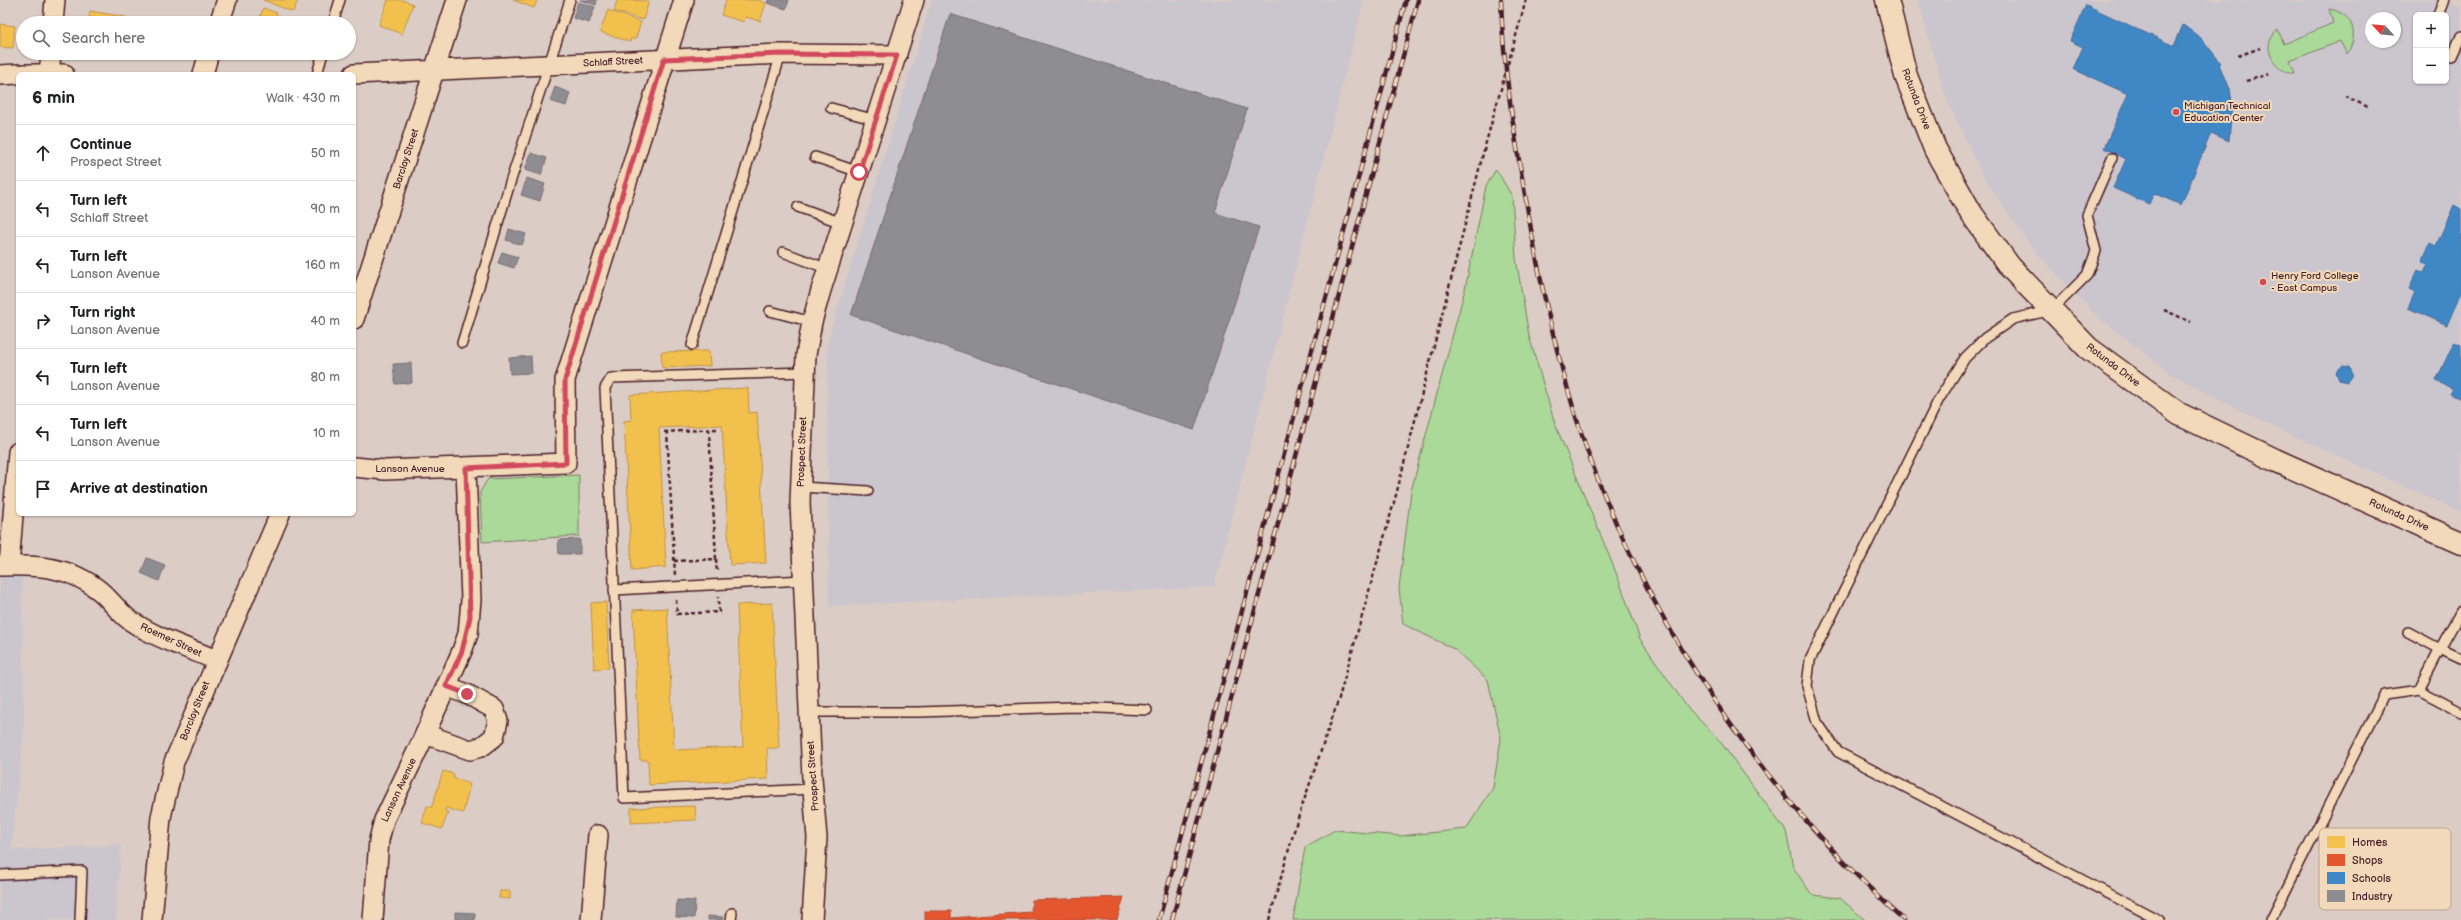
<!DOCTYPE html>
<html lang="en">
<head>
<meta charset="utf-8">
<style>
  :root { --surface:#fff; --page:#f6f6f6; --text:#202124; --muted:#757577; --line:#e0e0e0 }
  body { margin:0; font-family:"Balsamiq Sans",sans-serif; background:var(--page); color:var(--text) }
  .controls { position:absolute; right:12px; top:12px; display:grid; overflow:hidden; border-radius:6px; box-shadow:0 1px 3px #0004 }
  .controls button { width:36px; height:36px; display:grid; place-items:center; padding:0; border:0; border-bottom:1px solid var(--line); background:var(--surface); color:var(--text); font:20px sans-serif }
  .compass { position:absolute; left:2365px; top:12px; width:36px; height:36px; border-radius:50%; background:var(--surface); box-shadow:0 1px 3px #0004; rotate:296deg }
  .stop { position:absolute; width:12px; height:12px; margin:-9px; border:3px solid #d1495b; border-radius:50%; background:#fff }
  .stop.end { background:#d1495b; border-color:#fff; box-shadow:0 1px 4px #0008 }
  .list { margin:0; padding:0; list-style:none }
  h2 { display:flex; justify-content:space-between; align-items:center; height:52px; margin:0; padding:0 16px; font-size:17px }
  h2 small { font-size:13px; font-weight:400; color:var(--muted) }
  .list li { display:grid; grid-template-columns:26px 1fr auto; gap:12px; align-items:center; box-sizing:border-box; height:56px; padding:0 16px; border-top:1px solid var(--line) }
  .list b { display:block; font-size:15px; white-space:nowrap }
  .list p { margin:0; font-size:13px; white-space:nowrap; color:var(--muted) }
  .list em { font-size:13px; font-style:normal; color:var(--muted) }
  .icon { flex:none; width:22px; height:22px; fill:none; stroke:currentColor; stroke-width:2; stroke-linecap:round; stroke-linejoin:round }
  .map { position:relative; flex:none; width:2461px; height:920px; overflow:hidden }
  .search { position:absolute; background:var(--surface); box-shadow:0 1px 3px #0004; left:16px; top:16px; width:340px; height:44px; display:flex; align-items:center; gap:10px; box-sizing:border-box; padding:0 14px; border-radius:22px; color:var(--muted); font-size:15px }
  .panel { position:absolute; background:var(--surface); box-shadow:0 1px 3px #0004; left:16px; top:72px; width:340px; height:444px; border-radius:6px }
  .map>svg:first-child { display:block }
  .built { fill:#cbc5ce; fill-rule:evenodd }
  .green { fill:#aad999; stroke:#7a7c62 }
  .homes { fill:#f2c14e; stroke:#c09044 }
  .shops { fill:#e4572e; stroke:#b6462d }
  .schools { fill:#3f88c5; stroke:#426897 }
  .industry { fill:#8d8d92; stroke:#796c73 }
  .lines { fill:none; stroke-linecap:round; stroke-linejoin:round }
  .service-casing { stroke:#4a1f2b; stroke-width:12 }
  .minor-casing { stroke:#4a1f2b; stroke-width:22 }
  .secondary-casing { stroke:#4a1f2b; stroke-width:25 }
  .path { stroke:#4a1f2b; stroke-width:2.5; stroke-dasharray:4 3; stroke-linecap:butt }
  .service { stroke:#f2d9b9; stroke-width:9 }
  .minor { stroke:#f2d9b9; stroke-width:19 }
  .secondary { stroke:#f2d9b9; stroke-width:22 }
  .rail-casing { stroke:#4a1f2b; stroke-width:4.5 }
  .rail { stroke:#f2d9b9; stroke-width:3; stroke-dasharray:9; stroke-linecap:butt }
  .route { stroke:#d1495b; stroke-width:5 }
  .poi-dot { fill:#d1495b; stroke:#f2d9b9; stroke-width:1.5 }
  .labels { text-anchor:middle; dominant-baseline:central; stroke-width:4; stroke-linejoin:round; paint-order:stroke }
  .street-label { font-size:10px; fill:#4a1f2b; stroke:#f2d9b9 }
  .poi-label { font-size:10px; fill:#4a1f2b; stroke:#f2d9b9; text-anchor:start }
  .key { fill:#f2d9b9; stroke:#c0a18e; stroke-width:1 }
  .key-label { font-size:11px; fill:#4a1f2b }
</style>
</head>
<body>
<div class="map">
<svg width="2461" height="920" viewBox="0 0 2461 920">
  <rect width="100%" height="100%" fill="#dbcdc5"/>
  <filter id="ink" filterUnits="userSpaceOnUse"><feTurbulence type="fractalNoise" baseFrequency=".025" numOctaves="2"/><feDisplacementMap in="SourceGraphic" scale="8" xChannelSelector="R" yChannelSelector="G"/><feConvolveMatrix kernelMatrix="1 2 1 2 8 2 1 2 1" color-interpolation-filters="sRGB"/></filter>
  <g filter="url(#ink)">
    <!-- built -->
    <path class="built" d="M932,0H1364L1214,587L829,606L827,343Z
      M1918,0H2443L2461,8V512L2256,419L2171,374L2098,317L2032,248L1983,176L1946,97ZM2416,15H2446V81H2416ZM2371,18H2395V42H2371Z
      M22,570L24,731L11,850L121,845L116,920H0V571Z"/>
    <!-- green -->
    <path class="green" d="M2329,9C2354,13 2359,35 2347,54L2340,41L2290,61L2295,74C2275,72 2258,46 2278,30L2284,44L2333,23Z
      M1496,169L1512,196L1516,258L1529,336L1555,424L1617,575L1640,639L1687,707L1719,740L1786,831L1793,867L1812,895L1840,898L1865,920H1293L1305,847L1335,830L1400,836L1466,829L1493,788L1501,739L1488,680L1454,649L1403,624L1399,588L1411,491L1465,289L1486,186Z
      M579,475V536L482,542L480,492L488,479Z"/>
    <!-- homes -->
    <path class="homes" d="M263,0H298L293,12Z
      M388,0H402L413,4L402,34L379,25Z
      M513,0H537L534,8Z
      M617,0L649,1L643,20L614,11Z
      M726,0H758L766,3L760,21L745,17L744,22L721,15Z
      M263,8L277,13L275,23H258Z
      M608,10L641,22L635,40L631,38L630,42L600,32Z
      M90,11L126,17L125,23H88Z
      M0,24L15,26L13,48L0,47Z
      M709,351L710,366L662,368L661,352Z
      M748,388L749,413L757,412L766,563L730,565L722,425L659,428L666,567L632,570L624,421L631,420L630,395Z
      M606,602L609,668L594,669L591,603Z
      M772,603L779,748H767L768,779L649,785L648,760H640L633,610L667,608L674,750L743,747L737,605Z
      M443,771L454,774L453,778L470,784L463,813L446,808L445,812H448L442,829L422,823L427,806L432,807Z
      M695,806L696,820L631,823V808Z
      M500,891H510V899L499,898Z"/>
    <!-- shops -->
    <path class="shops" d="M1124,897L1117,920H925V911H951V918L1031,912L1032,900Z"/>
    <!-- schools -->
    <path class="schools" d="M2086,5L2174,46L2183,25L2202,39L2221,63L2219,64L2228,87L2230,88L2232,104L2229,141L2211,133L2181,205L2154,193L2149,204L2113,188L2126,159L2104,148L2128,94L2073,69L2083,47L2070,41Z
      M2454,205L2461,209V293L2447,325L2408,308L2415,292L2409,289L2418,270L2424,273L2428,264L2422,262L2430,243L2436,246Z
      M2454,342L2461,345V399L2450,394L2453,389L2436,381Z
      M2342,366L2350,367L2353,375L2348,382L2339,380L2336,372Z"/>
    <!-- industry -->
    <path class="industry" d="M580,0H597L596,5Z
      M768,0H789L786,9L767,3Z
      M578,2L595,7L589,23L573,18Z
      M950,14L1247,109L1215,213L1259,227L1194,430L851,315Z
      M555,87L570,93L566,106L550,101Z
      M531,153L547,158L541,175L525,170Z
      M527,178L545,184L540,201L521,195Z
      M509,229L526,234L522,245L506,240Z
      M502,252L518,257L514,268L498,263Z
      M531,356L532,373L510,374L509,358Z
      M411,363L412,383L395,384L393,364Z
      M580,539V554H559L558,540Z
      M147,558L165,565L159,581L141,573Z
      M677,900L695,901L694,918L676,917Z
      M455,912L475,913V920H455Z
      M708,916L723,917V920H708Z"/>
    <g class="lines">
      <defs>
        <path id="service" d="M2438,15L2444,0
          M333,23L340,0
          M2452,56L2461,36
          M317,74L323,53
          M831,108L876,120
          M815,157L859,172
          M2112,158L2087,215L2096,251L2087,275L2052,310L2013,319L1985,338L1965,358L1939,399L1810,660L1807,686L1817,722L1838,752L2159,920
          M798,207L842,223
          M783,252L828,269
          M770,311L812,322
          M462,343L510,183L570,0
          M692,345L781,54
          M806,372L611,378L605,388L624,798L813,789
          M801,487L868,491
          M614,590L804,580
          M2408,632L2440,649L2461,611
          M2461,659L2440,649L2419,690L2461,712
          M809,712H918L1074,707L1147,710
          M0,875L82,871L80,920
          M731,920L732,913
          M2271,920L2384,695L2419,690"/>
        <path id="minor" d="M53,23L55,0
          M219,23L227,0
          M24,74H64
          M49,74L51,53
          M203,74L209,53
          M354,74L781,54L897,55
          M0,75L18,74
          M354,319L457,0
          M354,467L385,470L566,463L565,380L684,0
          M0,566C37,565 70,566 100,591C111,600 119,613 131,621C156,638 188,648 216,660
          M9,566L18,452
          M425,734L470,750L481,747L494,737L498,721L494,709L467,694L446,686
          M152,920L161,817L174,762L280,514
          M373,920L379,840L384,820L421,743L462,651L468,634L471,600L466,468
          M591,920L598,835
          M812,920L817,838L812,778L800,502L806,355L812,322L821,290L914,0"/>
        <path id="secondary" d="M1887,0L1906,76L1935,149L1971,213L2010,267L2088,348L2179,414L2275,460L2461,543"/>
      </defs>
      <!-- service casing -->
      <use href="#service" class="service-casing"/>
      <!-- minor casing -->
      <use href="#minor" class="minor-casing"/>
      <!-- secondary casing -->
      <use href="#secondary" class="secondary-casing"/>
      <!-- path -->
      <path class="path" d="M2238,56L2260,48
        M2246,81L2269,74
        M2345,96L2368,107
        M2164,310L2191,322
        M709,429L716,559
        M667,431L675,575
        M664,432L717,429
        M674,561L716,559L717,572
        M676,600L677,614L719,612L718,597
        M1269,920L1296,824L1339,698L1396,495L1485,146L1526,0"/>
      <!-- service -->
      <use href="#service" class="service"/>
      <!-- minor -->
      <use href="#minor" class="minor"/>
      <!-- secondary -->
      <use href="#secondary" class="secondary"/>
      <defs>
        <path id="rail" d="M1501,0C1503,67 1514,134 1526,200C1536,262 1549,323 1566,383C1621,584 1749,781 1904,920
          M1159,920L1406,0
          M1172,920L1418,0"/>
      </defs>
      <!-- rail casing -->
      <use href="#rail" class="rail-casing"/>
      <!-- rail -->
      <use href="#rail" class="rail"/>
    </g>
  </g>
  <g class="lines" filter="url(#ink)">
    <!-- route -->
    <path class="route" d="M467,694L446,686L462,651L470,617L466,468L566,463L565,380L664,59L781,54L897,55L859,172"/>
  </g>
  <!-- markers -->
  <g class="poi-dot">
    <circle cx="2176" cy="112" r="4"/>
    <circle cx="2263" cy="282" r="4"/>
  </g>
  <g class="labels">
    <!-- street labels -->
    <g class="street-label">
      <text transform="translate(613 62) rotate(-3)">Schlaff Street</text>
      <text transform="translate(1916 99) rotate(69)">Rotunda Drive</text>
      <text transform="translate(406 159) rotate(-72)">Barclay Street</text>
      <text transform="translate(2113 365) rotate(37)">Rotunda Drive</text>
      <text transform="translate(802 452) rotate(-88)">Prospect Street</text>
      <text x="410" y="469">Lanson Avenue</text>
      <text transform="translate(2399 515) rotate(24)">Rotunda Drive</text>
      <text transform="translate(171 640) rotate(25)">Roemer Street</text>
      <text transform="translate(195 711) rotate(-68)">Barclay Street</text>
      <text transform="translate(813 776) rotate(-94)">Prospect Street</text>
      <text transform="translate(399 790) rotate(-65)">Lanson Avenue</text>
    </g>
    <!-- poi labels -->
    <g class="poi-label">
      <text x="2184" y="106">Michigan Technical<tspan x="2184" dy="12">Education Center</tspan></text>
      <text x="2271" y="276">Henry Ford College<tspan x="2271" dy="12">- East Campus</tspan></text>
    </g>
  </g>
  <!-- legend -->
  <rect x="2319" y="828" width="132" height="82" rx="6" class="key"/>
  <rect x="2327" y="836" width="18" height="12" fill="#f2c14e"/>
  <rect x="2327" y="854" width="18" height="12" fill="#e4572e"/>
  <rect x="2327" y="872" width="18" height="12" fill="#3f88c5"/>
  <rect x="2327" y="890" width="18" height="12" fill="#8d8d92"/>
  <g class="key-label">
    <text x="2352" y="846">Homes</text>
    <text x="2352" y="864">Shops</text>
    <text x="2352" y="882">Schools</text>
    <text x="2352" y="900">Industry</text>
  </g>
</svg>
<div class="controls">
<button>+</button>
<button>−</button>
</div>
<svg class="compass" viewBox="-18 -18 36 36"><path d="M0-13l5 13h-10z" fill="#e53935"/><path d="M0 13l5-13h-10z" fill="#757577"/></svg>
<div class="stop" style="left:859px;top:172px"></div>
<div class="stop end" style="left:467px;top:694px"></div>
<div class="search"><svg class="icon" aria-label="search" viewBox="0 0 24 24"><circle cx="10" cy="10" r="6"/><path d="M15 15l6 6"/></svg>Search here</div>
<section class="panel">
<h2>6 min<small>Walk · 430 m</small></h2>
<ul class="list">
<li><svg class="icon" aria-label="ahead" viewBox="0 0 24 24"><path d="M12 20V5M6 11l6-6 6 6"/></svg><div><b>Continue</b><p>Prospect Street</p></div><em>50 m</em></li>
<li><svg class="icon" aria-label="left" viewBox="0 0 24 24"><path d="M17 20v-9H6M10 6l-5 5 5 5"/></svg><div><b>Turn left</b><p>Schlaff Street</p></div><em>90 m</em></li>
<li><svg class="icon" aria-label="left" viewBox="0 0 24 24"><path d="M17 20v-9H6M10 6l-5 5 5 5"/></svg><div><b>Turn left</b><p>Lanson Avenue</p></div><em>160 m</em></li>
<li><svg class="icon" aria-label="right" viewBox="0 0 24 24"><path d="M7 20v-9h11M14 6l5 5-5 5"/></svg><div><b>Turn right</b><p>Lanson Avenue</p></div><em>40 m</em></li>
<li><svg class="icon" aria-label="left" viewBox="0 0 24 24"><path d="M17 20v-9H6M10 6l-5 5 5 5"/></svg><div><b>Turn left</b><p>Lanson Avenue</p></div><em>80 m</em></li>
<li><svg class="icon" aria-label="left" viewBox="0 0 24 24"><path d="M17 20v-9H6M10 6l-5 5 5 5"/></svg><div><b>Turn left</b><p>Lanson Avenue</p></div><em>10 m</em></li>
<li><svg class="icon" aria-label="arrive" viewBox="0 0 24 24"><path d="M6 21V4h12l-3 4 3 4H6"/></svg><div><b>Arrive at destination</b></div></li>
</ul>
</section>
</div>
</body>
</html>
